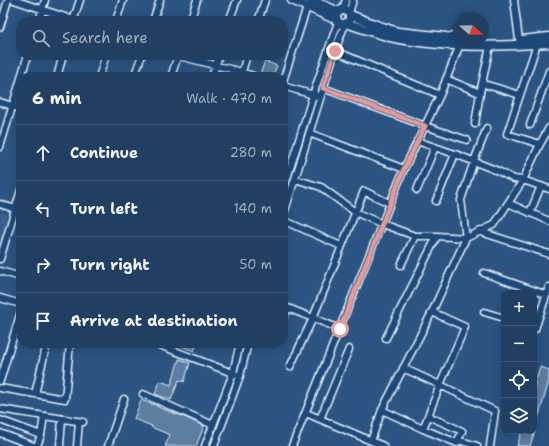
<!DOCTYPE html>
<html lang="en">
<head>
<meta charset="utf-8">
<style>
  :root { --surface:#203f62; --page:#2d4a6b; --text:#f1f3f6; --muted:#a2afbe; --line:#3d5877 }
  body { margin:0; font-family:"Shantell Sans",sans-serif; background:var(--page); color:var(--text) }
  .controls { position:absolute; right:12px; bottom:12px; display:grid; overflow:hidden; border-radius:8px; box-shadow:0 2px 10px #0003 }
  .controls button { width:36px; height:36px; display:grid; place-items:center; padding:0; border:0; border-bottom:1px solid var(--line); background:var(--surface); color:var(--text); font:20px sans-serif }
  .compass { position:absolute; left:453px; top:12px; width:36px; height:36px; border-radius:50%; background:var(--surface); box-shadow:0 2px 10px #0003; rotate:110deg }
  .stop { position:absolute; width:12px; height:12px; margin:-9px; border:3px solid #e69b98; border-radius:50%; background:#fff }
  .stop.end { background:#e69b98; border-color:#fff; box-shadow:0 1px 4px #0008 }
  .list { margin:0; padding:0; list-style:none }
  h2 { display:flex; justify-content:space-between; align-items:center; height:52px; margin:0; padding:0 16px; font-size:17px }
  h2 small { font-size:13px; font-weight:400; color:var(--muted) }
  .list li { display:grid; grid-template-columns:26px 1fr auto; gap:12px; align-items:center; box-sizing:border-box; height:56px; padding:0 16px; border-top:1px solid var(--line) }
  .list b { display:block; font-size:15px; white-space:nowrap }
  .list em { font-size:13px; font-style:normal; color:var(--muted) }
  .icon { flex:none; width:22px; height:22px; fill:none; stroke:currentColor; stroke-width:2; stroke-linecap:round; stroke-linejoin:round }
  .map { position:relative; flex:none; width:549px; height:446px; overflow:hidden }
  .search { position:absolute; background:var(--surface); box-shadow:0 2px 10px #0003; left:16px; top:16px; width:272px; height:44px; display:flex; align-items:center; gap:10px; box-sizing:border-box; padding:0 14px; border-radius:16px; color:var(--muted); font-size:15px }
  .panel { position:absolute; background:var(--surface); box-shadow:0 2px 10px #0003; left:16px; top:72px; width:272px; height:276px; border-radius:16px }
  .map>svg:first-child { display:block }
  .built { fill:#3a608b }
  .building { fill:#5d7da1; stroke:#e8f1f8 }
  .lines { fill:none; stroke-linecap:round; stroke-linejoin:round }
  .minor-casing { stroke:#e8f1f8; stroke-width:9 }
  .major-casing { stroke:#e8f1f8; stroke-width:11 }
  .minor { stroke:#1f4a7a; stroke-width:6 }
  .major { stroke:#1f4a7a; stroke-width:8 }
  .route { stroke:#e69b98; stroke-width:5 }
</style>
</head>
<body>
<div class="map">
<svg width="549" height="446" viewBox="0 0 549 446">
  <rect width="100%" height="100%" fill="#2b5482"/>
  <filter id="ink" filterUnits="userSpaceOnUse"><feTurbulence type="fractalNoise" baseFrequency=".025" numOctaves="2"/><feDisplacementMap in="SourceGraphic" scale="8" xChannelSelector="R" yChannelSelector="G"/><feConvolveMatrix kernelMatrix="1 2 1 2 8 2 1 2 1" color-interpolation-filters="sRGB"/></filter>
  <g filter="url(#ink)">
    <!-- built -->
    <path class="built" d="M0,212L10,215L0,248Z"/>
    <!-- building -->
    <path class="building" d="M265,61L277,66L272,77H266L260,74Z
      M174,343H197L194,351Z
      M179,359L190,363L184,382L179,380L171,400L155,394L160,381L171,385Z
      M540,367L549,370V381L535,429H534V388Z
      M141,400L158,406V407L178,415V414L204,426L196,446H165L170,435L151,427L152,426L134,419Z
      M522,431H535L530,446H517Z"/>
    <g class="lines">
      <defs>
        <path id="minor" d="M14,0L77,21
          M514,0L519,40
          M342,10L346,0
          M349,13L353,0
          M39,21L45,0
          M73,21L80,0
          M116,21L123,0
          M153,21L160,0
          M190,21L197,0
          M229,21L237,0
          M258,21L265,0
          M0,27L8,0
          M537,44L507,134L540,144
          M335,51L440,95
          M175,55L242,72L256,77
          M242,72L247,55
          M21,77L28,55
          M57,77L63,55
          M99,77L106,55
          M134,77L142,55
          M171,77L178,55
          M212,77L219,55
          M446,79L480,93
          M283,81L307,7
          M487,85L520,95
          M283,86L317,96
          M323,88L425,126L467,140
          M0,102L21,109
          M475,124L480,93L490,46
          M530,125L549,71
          M309,133L404,169
          M417,141L455,154L436,201
          M0,147L21,78
          M455,154L498,171L514,179L523,180L549,189
          M295,179L321,187L355,212L382,224L415,236H437L386,338
          M417,190L435,147
          M283,191L313,95L338,22
          M508,203L549,221
          M0,204L21,211
          M530,213L541,186
          M283,217L335,51L345,24
          M283,220L341,246
          M481,232L549,254
          M437,236L466,238L461,200L474,161L487,128
          M0,259L21,190
          M401,265L415,236
          M0,271L21,277
          M484,273L547,295
          M0,298L21,304
          M432,312L465,327L440,385L495,411L490,446
          M484,312L504,318
          M283,318L288,308L340,329
          M534,328L535,329L549,287
          M154,343L235,374
          M290,367L313,318L364,191L389,203
          M403,368L440,385L423,429
          M0,381L21,311
          M0,388L65,399L70,343
          M35,394L47,343
          M143,394L213,425
          M0,409L83,422
          M382,410L423,429L457,443L462,431L428,416
          M306,413L383,446
          M320,419L349,349
          M0,420L41,435
          M0,433L34,446
          M458,440L477,446
          M371,441L382,410L432,312L466,238L494,225L523,180L540,144L549,128
          M37,446L41,435L44,416
          M60,446L62,419
          M77,446L79,422
          M108,446L124,399
          M205,446L233,373L240,343
          M214,446L240,376L248,343
          M292,446L404,169L440,95L461,42"/>
        <path id="major" d="M292,0L337,20
          M311,0L339,12
          M336 17a7 7 0 1 1 14 0a7 7 0 1 1-14 0Z
          M350,15L379,26L398,32L446,37L459,38
          M346,23C361,28 375,33 390,37C441,48 497,47 549,43
          M522,40L549,37"/>
      </defs>
      <!-- minor casing -->
      <use href="#minor" class="minor-casing"/>
      <!-- major casing -->
      <use href="#major" class="major-casing"/>
      <!-- minor -->
      <use href="#minor" class="minor"/>
      <!-- major -->
      <use href="#major" class="major"/>
    </g>
  </g>
  <g class="lines" filter="url(#ink)">
    <!-- route -->
    <path class="route" d="M335,51L323,88L425,126L404,169L340,329"/>
  </g>
</svg>
<div class="controls">
<button>+</button>
<button>−</button>
<button><svg class="icon" aria-label="locate" viewBox="0 0 24 24"><circle cx="12" cy="12" r="6"/><path d="M12 2v4M12 18v4M2 12h4M18 12h4"/></svg></button>
<button><svg class="icon" aria-label="layers" viewBox="0 0 24 24"><path d="M12 4l9 5-9 5-9-5zM3 14l9 5 9-5"/></svg></button>
</div>
<svg class="compass" viewBox="-18 -18 36 36"><path d="M0-13l5 13h-10z" fill="#e53935"/><path d="M0 13l5-13h-10z" fill="#a2afbe"/></svg>
<div class="stop" style="left:340px;top:329px"></div>
<div class="stop end" style="left:335px;top:51px"></div>
<div class="search"><svg class="icon" aria-label="search" viewBox="0 0 24 24"><circle cx="10" cy="10" r="6"/><path d="M15 15l6 6"/></svg>Search here</div>
<section class="panel">
<h2>6 min<small>Walk · 470 m</small></h2>
<ul class="list">
<li><svg class="icon" aria-label="ahead" viewBox="0 0 24 24"><path d="M12 20V5M6 11l6-6 6 6"/></svg><div><b>Continue</b></div><em>280 m</em></li>
<li><svg class="icon" aria-label="left" viewBox="0 0 24 24"><path d="M17 20v-9H6M10 6l-5 5 5 5"/></svg><div><b>Turn left</b></div><em>140 m</em></li>
<li><svg class="icon" aria-label="right" viewBox="0 0 24 24"><path d="M7 20v-9h11M14 6l5 5-5 5"/></svg><div><b>Turn right</b></div><em>50 m</em></li>
<li><svg class="icon" aria-label="arrive" viewBox="0 0 24 24"><path d="M6 21V4h12l-3 4 3 4H6"/></svg><div><b>Arrive at destination</b></div></li>
</ul>
</section>
</div>
</body>
</html>
